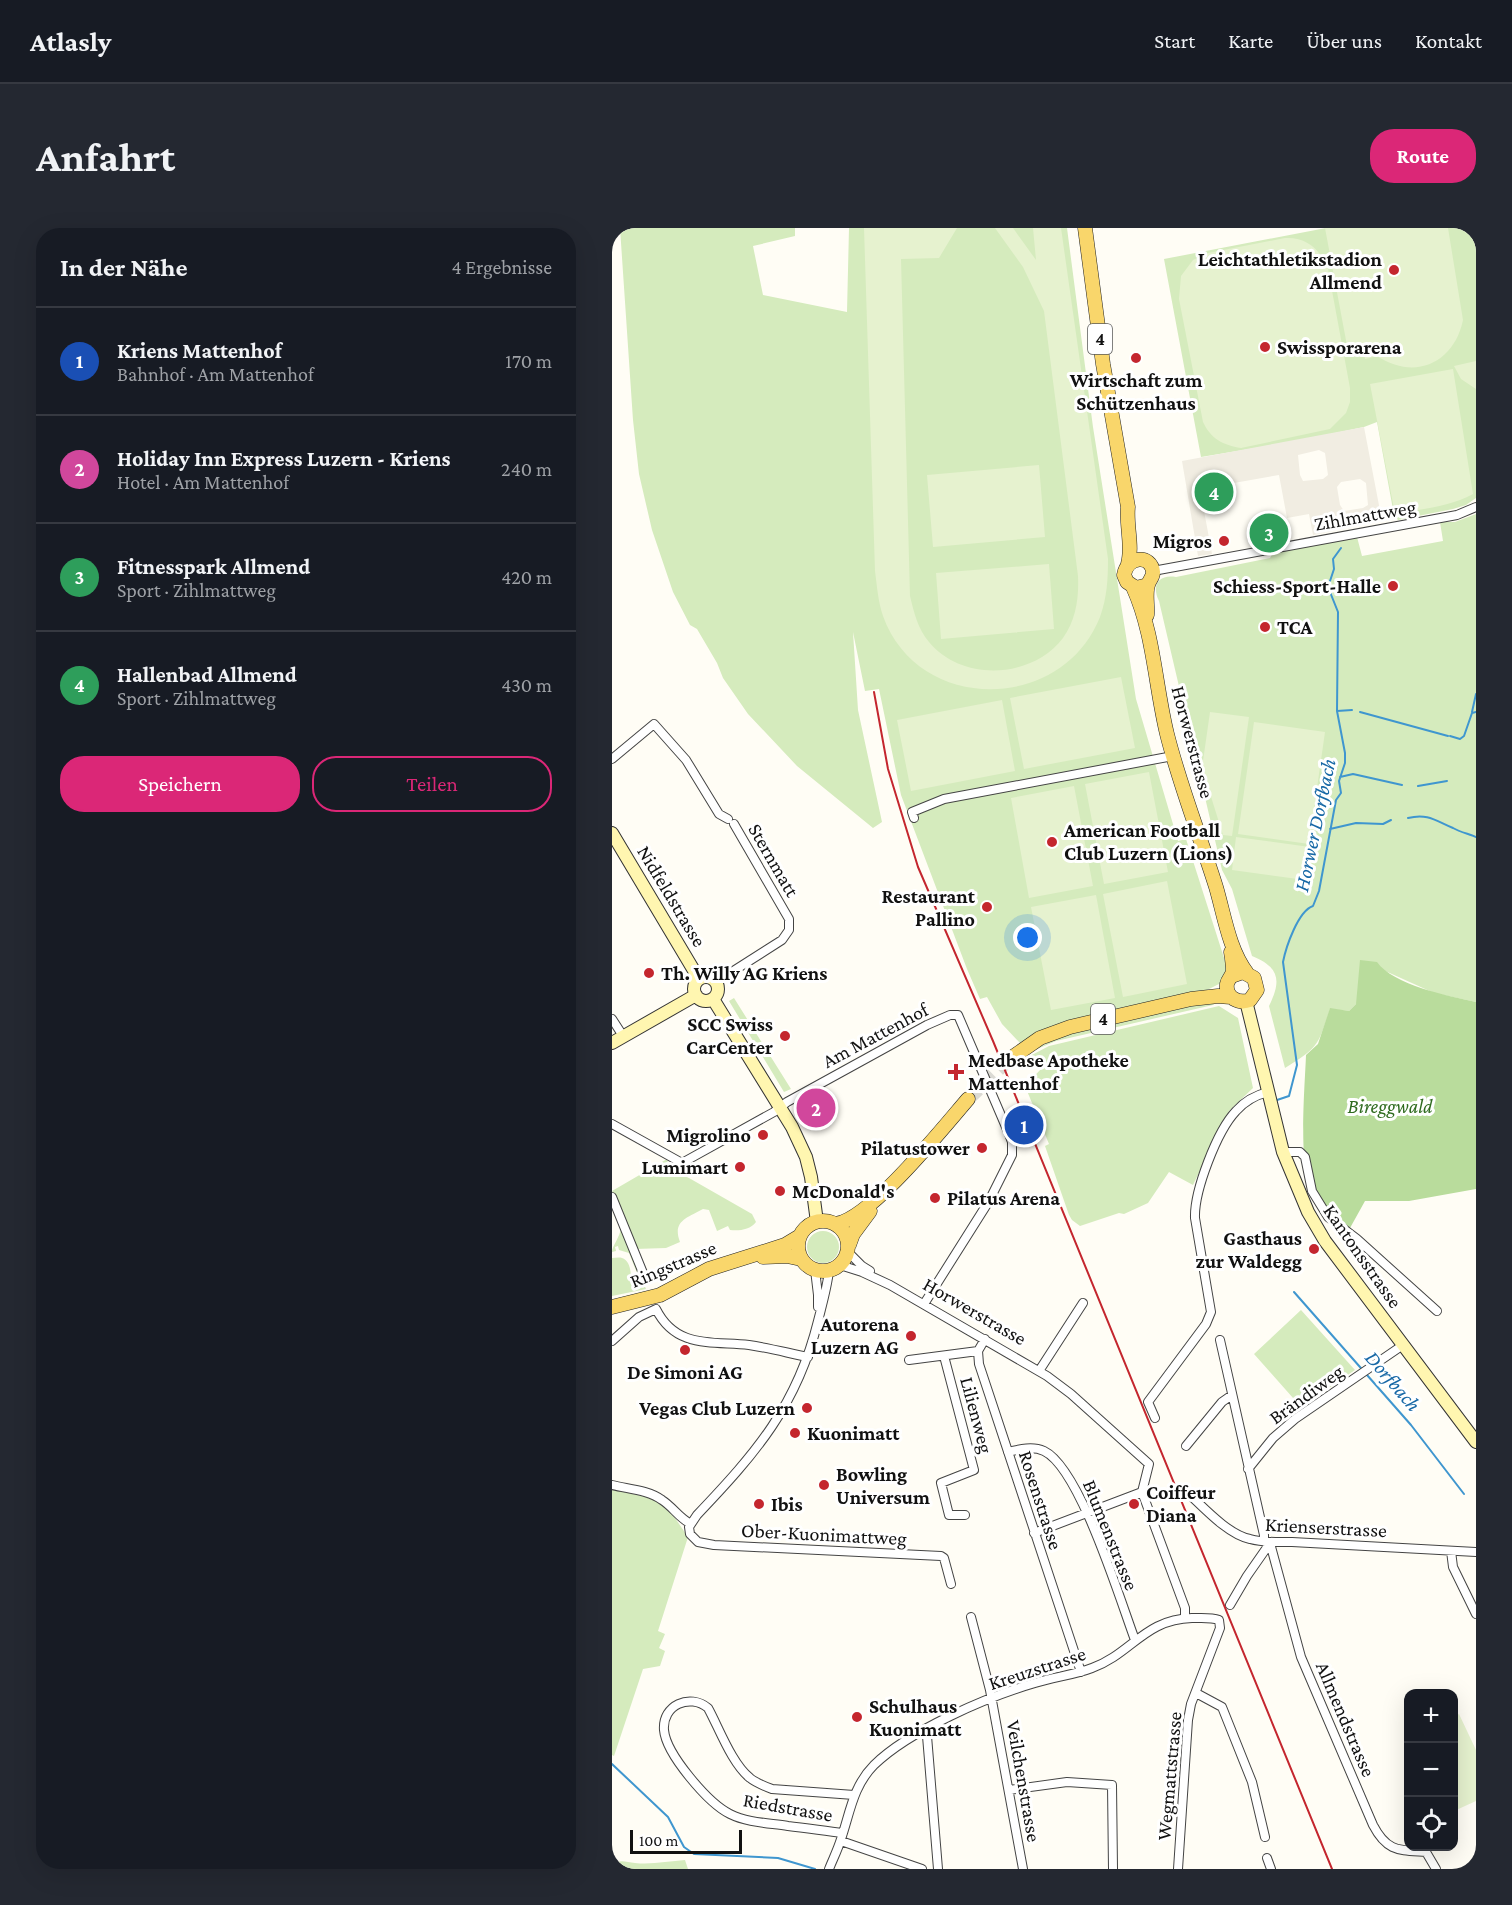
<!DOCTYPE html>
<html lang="de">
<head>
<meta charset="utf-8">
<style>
  :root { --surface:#171b24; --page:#242831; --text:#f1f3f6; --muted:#9ea1a6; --line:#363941; --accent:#db2777 }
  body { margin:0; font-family:"Crimson Pro",serif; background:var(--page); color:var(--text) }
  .controls { position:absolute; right:18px; bottom:18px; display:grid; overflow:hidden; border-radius:12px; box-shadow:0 6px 24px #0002 }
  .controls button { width:54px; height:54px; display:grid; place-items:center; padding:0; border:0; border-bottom:2px solid var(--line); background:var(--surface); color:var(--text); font:30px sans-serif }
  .scale { position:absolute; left:18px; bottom:15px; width:112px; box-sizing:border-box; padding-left:6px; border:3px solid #111; border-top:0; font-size:16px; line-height:21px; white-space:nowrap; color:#111; -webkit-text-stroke:4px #fff; paint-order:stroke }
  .you { position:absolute; left:416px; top:710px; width:21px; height:21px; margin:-15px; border:4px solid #fff; border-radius:50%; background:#1a73e8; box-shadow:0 0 0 9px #1a73e833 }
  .badge { display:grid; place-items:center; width:39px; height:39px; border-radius:50%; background:var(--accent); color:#fff; font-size:20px; font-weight:700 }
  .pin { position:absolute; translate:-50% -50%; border:3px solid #fff; box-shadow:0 2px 6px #0006 }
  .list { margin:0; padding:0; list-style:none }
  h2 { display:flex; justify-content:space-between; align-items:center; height:78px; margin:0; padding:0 24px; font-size:26px }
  h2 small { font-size:20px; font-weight:400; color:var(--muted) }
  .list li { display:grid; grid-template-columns:39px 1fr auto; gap:18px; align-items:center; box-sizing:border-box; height:108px; padding:0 24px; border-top:2px solid var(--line) }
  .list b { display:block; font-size:22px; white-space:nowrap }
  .list p { margin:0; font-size:20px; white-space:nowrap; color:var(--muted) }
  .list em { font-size:20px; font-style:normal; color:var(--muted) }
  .actions { display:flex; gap:12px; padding:18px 24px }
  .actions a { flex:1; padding:14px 0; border:2px solid var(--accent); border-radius:24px; text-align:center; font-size:21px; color:var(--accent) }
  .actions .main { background:var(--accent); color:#fff }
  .icon { flex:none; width:33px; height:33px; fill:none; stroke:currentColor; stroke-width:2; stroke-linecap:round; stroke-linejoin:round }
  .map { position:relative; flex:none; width:864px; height:1641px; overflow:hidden; border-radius:24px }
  header { display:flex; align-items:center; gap:36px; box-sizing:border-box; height:84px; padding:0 30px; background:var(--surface); border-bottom:2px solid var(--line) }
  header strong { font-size:28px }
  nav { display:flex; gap:33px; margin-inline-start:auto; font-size:21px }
  .intro { display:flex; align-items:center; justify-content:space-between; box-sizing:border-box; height:144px; padding:0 36px }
  h1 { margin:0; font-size:42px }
  .button { padding:15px 27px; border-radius:24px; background:var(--accent); color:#fff; font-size:21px; font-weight:700 }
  main { display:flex; gap:36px; padding:0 36px }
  aside { flex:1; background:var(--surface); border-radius:24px; box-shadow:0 6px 24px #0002 }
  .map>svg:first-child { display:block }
  .green { fill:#d5ebbd }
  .forest { fill:#b9dc9c }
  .pitch { fill:#e6f2cf }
  .plaza { fill:#f1ede2; fill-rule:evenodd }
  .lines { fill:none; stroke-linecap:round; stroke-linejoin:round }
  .stream { stroke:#3f96cf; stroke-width:2 }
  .primary-tunnel { stroke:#dbdad3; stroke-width:14; stroke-dasharray:14 7; stroke-linecap:butt }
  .street-casing { stroke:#444; stroke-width:10 }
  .secondary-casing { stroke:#333; stroke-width:14 }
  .primary-casing { stroke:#222; stroke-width:15 }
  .street { stroke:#fff; stroke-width:8 }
  .secondary { stroke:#fff6b0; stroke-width:12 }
  .primary { stroke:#f9d66b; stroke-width:14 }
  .rail { stroke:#c4262e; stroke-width:2 }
  .poi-dot { fill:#c4262e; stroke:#fff; stroke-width:2 }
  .labels { text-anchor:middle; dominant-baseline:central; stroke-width:6; stroke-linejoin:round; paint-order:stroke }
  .shield { fill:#fff; stroke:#585858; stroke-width:1.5 }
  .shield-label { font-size:18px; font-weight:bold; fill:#111 }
  .poi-label { font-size:20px; font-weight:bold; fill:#111; stroke:#fff; text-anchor:start }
  .street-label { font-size:20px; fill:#111; stroke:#fff }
  .park-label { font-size:20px; font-style:italic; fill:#2f6b1f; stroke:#fff }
  .water-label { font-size:21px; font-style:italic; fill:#1768a6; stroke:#fff }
</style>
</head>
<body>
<header>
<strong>Atlasly</strong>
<nav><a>Start</a><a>Karte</a><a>Über uns</a><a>Kontakt</a></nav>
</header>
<div class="intro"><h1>Anfahrt</h1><a class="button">Route</a></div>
<main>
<aside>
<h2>In der Nähe<small>4 Ergebnisse</small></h2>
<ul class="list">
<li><span class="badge" style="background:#1a4fb4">1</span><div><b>Kriens Mattenhof</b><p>Bahnhof · Am Mattenhof</p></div><em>170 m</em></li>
<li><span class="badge" style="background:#d1479c">2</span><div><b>Holiday Inn Express Luzern - Kriens</b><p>Hotel · Am Mattenhof</p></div><em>240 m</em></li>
<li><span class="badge" style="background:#2e9e5b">3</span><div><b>Fitnesspark Allmend</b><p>Sport · Zihlmattweg</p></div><em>420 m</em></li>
<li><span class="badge" style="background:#2e9e5b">4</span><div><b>Hallenbad Allmend</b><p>Sport · Zihlmattweg</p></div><em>430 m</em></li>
</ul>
<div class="actions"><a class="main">Speichern</a><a>Teilen</a></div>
</aside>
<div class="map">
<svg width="864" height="1641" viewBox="0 0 864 1641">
  <rect width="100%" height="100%" fill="#fffdf5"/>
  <!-- green -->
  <path class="green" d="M8,0H183V8L141,18L151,67L235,84L237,0H455L481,199L524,471L566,613L574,611L613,733L618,738L613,753L593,763L424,806L408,815L390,796L375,769L368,771L355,741L289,567L267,461L253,463L241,404L246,482L270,594L261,600L185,538L136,486L111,450L105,435L85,401L78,397L61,364L40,302L27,246L21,192Z
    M714,0H864V270L854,277L841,281L786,292L782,287L765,194L752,199L680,214L589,229L552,31Z
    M864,286V774L822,765L771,742L744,776L737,783L718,781C706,817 707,819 673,840L657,778C670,752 667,739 640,728L620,661L610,642L547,373C539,357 547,346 564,349L658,330L661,325L745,309L750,328L831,313L828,294H843Z
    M122,770L179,861L172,864L117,773Z
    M600,770L604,775L601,777L444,813L418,824L449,808Z
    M607,778L626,790L641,860L617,883L581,957L557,944L536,975L512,986L507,985L468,998L460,992L457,987L433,918L437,916L413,858L429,841L416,829L437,818Z
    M55,931L57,941L77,950L140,986L144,994C138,1002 127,1003 118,1002L116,998L105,1003L97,982L91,981C75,990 60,993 68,1014L54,1020L23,1021L0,963Z
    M9,1000L34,1061L0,1068V1030C3,1030 7,1029 10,1030C18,1032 20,1046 18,1052L23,1058L27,1050L17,1025L7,1022L6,1018L3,1019L4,1023L0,1024C0,1018 8,1009 9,1000Z
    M195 1019a16 16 0 1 1 32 0a16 16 0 1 1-32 0Z
    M689,1082L743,1142L689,1179L642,1126Z
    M0,1261L46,1272L63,1290L76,1309L46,1403L53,1406L47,1420L53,1423L48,1438L31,1441L2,1528L0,1527Z
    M73,1632L76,1641H0V1636C9,1631 14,1634 23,1635C39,1637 57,1633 73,1632Z"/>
  <!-- forest -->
  <path class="forest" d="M748,732L765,734C781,757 837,768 864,774V961L797,973H753L738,1000C724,989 709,977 699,961C686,938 693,856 694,827L706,816L718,780L737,783L744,776Z"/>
  <!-- pitch -->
  <path class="pitch" d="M252,0H345L327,30L289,31L298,368C302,385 306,401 317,414C350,454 420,451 451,410C464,392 467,370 466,348L432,83L411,39L383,0H401L424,32L421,0H449L496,331C496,351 495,370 488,389C450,485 306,486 271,388C266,373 265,358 263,343Z
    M713,0H836L851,92C842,135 803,153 765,128L753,131L751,120L736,123Z
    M673,10C696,9 708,22 716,41L738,160V174L734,185L718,201L629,220C611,217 599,211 591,194L567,71L569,48L581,32L596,25Z
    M864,133V161L849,151L842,138Z
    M841,141L861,266C837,279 809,281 783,286L758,156Z
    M427,237L433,309L321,319L315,247Z
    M437,336L442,401L329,411L324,345Z
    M509,449L523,520L412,541L398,470Z
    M390,472L403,543L299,563L285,492Z
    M598,484L637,489L620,608L611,607L590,540Z
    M642,494L713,504L697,616L626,606Z
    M537,544L556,644L492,656L473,556Z
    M462,558L481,658L417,670L399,570Z
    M624,609L698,619L693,652L620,642Z
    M555,653L575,756L511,769L491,666Z
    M484,667L503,770L439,782L419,679Z
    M847,1486L864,1522V1573L842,1583V1489Z"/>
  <!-- plaza -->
  <path class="plaza" d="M752,199L770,293L701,307L697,286L675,290L667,247L588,261L600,326L586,328L570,233ZM707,222L713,225L716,247L711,251L691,253L688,247L686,227ZM748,251L754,255L756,277L751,280L732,283L728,277L725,259L729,254Z"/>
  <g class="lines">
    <!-- stream -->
    <path class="stream" d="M725,483L740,482
      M748,484L836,508
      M860,484L864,466
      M838,508L848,511L852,508L860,485L864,484
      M728,549L741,546L790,557
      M806,558L835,553
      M796,590C816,585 824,593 841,600C848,604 857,606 864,609
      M718,601L744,595L771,596L779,592
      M662,873L677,868L685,837L671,734C674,719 686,683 701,678L707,663L724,572L729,565L727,553L733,535V525L725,483L726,384L716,359L722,341L721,331L729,320
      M682,1064L799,1197L852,1266
      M0,1536L56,1589L72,1619L82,1626L166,1630L203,1641"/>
    <!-- primary-tunnel -->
    <path class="primary-tunnel" d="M356,871L395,833"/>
    <defs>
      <path id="street" d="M541,343L845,287L864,279
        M0,531L42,496L74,532L107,586L116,591
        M302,590L300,584L332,571L561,528
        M104,754L170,712L177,702V691L122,596
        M0,791L11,808
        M0,896L70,935L162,884L175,874L315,797L338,787H346L397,906L400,914V927L377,973L312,1076
        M671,924H688L693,929L700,963L716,989L745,1011L825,1083
        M0,969L31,1045
        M236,1024L250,1038L258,1043
        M228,1037L250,1044L278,1057L435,1148L459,1166L537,1236L530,1264
        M203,1042L206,1067V1079
        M217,1043C215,1060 210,1077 206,1093C185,1178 144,1225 85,1287L77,1299L78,1306L86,1314L102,1317L329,1328L332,1330L339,1356
        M373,1111L366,1123L367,1136L469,1444
        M608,1112L652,1307V1313
        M0,1113L27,1089L44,1081C64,1121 100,1113 137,1117C157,1120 176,1125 196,1129
        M332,1128L362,1242L329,1255L337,1287H353
        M297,1132L366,1123
        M427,1143L471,1075
        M543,1190L536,1174L594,1096L599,1084L583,990C582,963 605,903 624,883C632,874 644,867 656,864
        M574,1218L610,1174L620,1167
        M396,1224C408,1221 421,1218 432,1223C468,1240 508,1372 523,1412
        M636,1241L661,1210L683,1191L791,1117
        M0,1257C16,1261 37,1262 50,1272C61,1279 67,1290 79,1296
        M530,1264L573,1380V1390
        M577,1266C593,1281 617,1307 638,1311C652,1315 665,1314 680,1314L864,1324
        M422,1305L530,1264
        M658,1315L689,1429L761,1597C775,1624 787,1622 814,1624L824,1641
        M839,1323L841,1339L864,1386
        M618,1377L635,1348L658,1315
        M359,1389L378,1462L411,1641
        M584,1465L610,1479L640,1554L653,1609
        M313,1502L315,1508L326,1641
        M397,1562L455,1554L500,1557L501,1641
        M231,1605C213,1603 195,1600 176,1598C158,1595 136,1595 118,1586C96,1575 54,1526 52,1502C50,1477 78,1465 96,1480C107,1500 120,1536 138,1550C144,1555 152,1558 160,1561L242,1567
        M229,1613L310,1641
        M655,1630L659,1641
        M217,1641C221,1631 226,1621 229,1611C238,1585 241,1558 262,1537C298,1502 375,1469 423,1455C442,1449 462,1447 480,1440C519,1426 533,1391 580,1390C590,1390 599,1389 607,1392L608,1400L579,1476L576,1492L566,1641"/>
      <path id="secondary" d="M0,605L87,751
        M82 761a12 12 0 1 1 24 0a12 12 0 1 1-24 0Z
        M101,771L180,899L194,929L199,949L205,994
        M634,773L671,924L696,984L713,1013L864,1214
        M0,815L84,767"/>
      <path id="primary" d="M473,0L491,136L516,279C514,298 521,318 516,336
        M521,359C542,405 543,457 555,506C568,558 588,608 604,659C612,686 617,722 635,745
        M535,387C536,378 533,366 536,357C537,352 541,350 541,344C539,326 515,328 512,347L515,354L524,360L536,357
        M619,724C620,730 621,737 621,743C620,749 616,751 615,756C613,770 627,776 638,772L645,762L642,750L631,744L620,748
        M395,833L428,810L458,799L579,771L606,768L619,769
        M186 1018a25 25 0 1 1 50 0a25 25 0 1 1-50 0Z
        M224,996C259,990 330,901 356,871
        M237,1017L241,1006L258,983
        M151,1029L175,1028L189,1031
        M0,1079L48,1067L97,1041L173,1017L188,1008"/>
    </defs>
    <!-- street casing -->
    <use href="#street" class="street-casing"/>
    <!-- secondary casing -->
    <use href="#secondary" class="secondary-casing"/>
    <!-- primary casing -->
    <use href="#primary" class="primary-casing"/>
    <!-- street -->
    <use href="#street" class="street"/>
    <!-- secondary -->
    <use href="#secondary" class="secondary"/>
    <!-- primary -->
    <use href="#primary" class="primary"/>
    <!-- rail -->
    <path class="rail" d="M262,464L276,541L306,639L381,813L720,1641"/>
  </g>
  <!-- markers -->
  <g class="poi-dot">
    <circle cx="782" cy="42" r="6"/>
    <circle cx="653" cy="119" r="6"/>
    <circle cx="524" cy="130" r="6"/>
    <circle cx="612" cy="313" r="6"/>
    <circle cx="781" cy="358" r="6"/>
    <circle cx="653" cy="399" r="6"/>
    <circle cx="440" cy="614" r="6"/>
    <circle cx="375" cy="679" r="6"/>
    <circle cx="37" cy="745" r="6"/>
    <circle cx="173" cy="808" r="6"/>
    <path d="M341 835h6v6h6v6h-6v6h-6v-6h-6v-6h6z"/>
    <circle cx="151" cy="907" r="6"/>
    <circle cx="370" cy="920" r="6"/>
    <circle cx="128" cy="939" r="6"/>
    <circle cx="168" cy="963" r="6"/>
    <circle cx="323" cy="970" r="6"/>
    <circle cx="702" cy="1021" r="6"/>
    <circle cx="299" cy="1108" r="6"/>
    <circle cx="73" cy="1122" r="6"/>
    <circle cx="195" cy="1180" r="6"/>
    <circle cx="183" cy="1205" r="6"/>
    <circle cx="212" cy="1257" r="6"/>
    <circle cx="147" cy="1276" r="6"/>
    <circle cx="522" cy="1276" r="6"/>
    <circle cx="245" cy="1489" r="6"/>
  </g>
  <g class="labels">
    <!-- shield labels -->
    <g class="shield">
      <rect x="476" y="96" width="24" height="30" rx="4.5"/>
      <rect x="479" y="776" width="24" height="30" rx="4.5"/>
    </g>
    <g class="shield-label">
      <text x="488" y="111">4</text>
      <text x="491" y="791">4</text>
    </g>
    <!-- poi labels -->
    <g class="poi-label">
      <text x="770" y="31" text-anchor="end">Leichtathletikstadion<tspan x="770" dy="23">Allmend</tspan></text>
      <text x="665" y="119">Swissporarena</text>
      <text x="524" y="152" text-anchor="middle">Wirtschaft zum<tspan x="524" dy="23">Schützenhaus</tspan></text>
      <text x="600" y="313" text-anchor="end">Migros</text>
      <text x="769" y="358" text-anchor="end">Schiess-Sport-Halle</text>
      <text x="665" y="399">TCA</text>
      <text x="452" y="602">American Football<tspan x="452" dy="23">Club Luzern (Lions)</tspan></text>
      <text x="363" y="668" text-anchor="end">Restaurant<tspan x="363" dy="23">Pallino</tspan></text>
      <text x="49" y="745">Th. Willy AG Kriens</text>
      <text x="161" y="796" text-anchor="end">SCC Swiss<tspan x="161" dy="23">CarCenter</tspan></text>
      <text x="356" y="832">Medbase Apotheke<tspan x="356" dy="23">Mattenhof</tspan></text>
      <text x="139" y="907" text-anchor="end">Migrolino</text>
      <text x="358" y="920" text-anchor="end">Pilatustower</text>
      <text x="116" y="939" text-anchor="end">Lumimart</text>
      <text x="180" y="963">McDonald's</text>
      <text x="335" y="970">Pilatus Arena</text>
      <text x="690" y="1010" text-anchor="end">Gasthaus<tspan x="690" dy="23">zur Waldegg</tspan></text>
      <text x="287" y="1096" text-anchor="end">Autorena<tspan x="287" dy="23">Luzern AG</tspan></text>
      <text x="73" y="1144" text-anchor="middle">De Simoni AG</text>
      <text x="183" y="1180" text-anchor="end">Vegas Club Luzern</text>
      <text x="195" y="1205">Kuonimatt</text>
      <text x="224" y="1246">Bowling<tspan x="224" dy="23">Universum</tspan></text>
      <text x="534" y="1264">Coiffeur<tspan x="534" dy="23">Diana</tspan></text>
      <text x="159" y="1276">Ibis</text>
      <text x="257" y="1478">Schulhaus<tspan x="257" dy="23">Kuonimatt</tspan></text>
    </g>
    <!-- street labels -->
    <g class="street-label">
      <text transform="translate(753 287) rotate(-10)">Zihlmattweg</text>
      <text transform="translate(581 514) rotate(75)">Horwerstrasse</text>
      <text transform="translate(162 632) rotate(60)">Sternmatt</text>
      <text transform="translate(60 668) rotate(59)">Nidfeldstrasse</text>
      <text transform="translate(263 807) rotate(-28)">Am Mattenhof</text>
      <text transform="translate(751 1028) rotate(55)">Kantonsstrasse</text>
      <text transform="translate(61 1036) rotate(-23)">Ringstrasse</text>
      <text transform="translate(363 1083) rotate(30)">Horwerstrasse</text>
      <text transform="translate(694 1166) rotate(-36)">Brändiweg</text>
      <text transform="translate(365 1187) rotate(75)">Lilienweg</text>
      <text transform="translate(429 1272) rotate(72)">Rosenstrasse</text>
      <text transform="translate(714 1299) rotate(3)">Krienserstrasse</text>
      <text transform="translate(212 1306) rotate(3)">Ober-Kuonimattweg</text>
      <text transform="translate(499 1307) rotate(68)">Blumenstrasse</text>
      <text transform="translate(425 1440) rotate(-18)">Kreuzstrasse</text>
      <text transform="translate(734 1491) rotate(67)">Allmendstrasse</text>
      <text transform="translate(557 1548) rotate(-85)">Wegmattstrasse</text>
      <text transform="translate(412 1553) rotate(80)">Veilchenstrasse</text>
      <text transform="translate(176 1579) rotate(10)">Riedstrasse</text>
    </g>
    <!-- park labels -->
    <g class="park-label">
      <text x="778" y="878">Bireggwald</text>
    </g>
    <!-- water labels -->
    <g class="water-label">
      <text transform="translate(703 597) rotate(-78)">Horwer Dorfbach</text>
      <text transform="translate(781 1153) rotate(49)">Dorfbach</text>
    </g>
  </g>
</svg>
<div class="controls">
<button>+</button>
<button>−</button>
<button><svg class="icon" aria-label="locate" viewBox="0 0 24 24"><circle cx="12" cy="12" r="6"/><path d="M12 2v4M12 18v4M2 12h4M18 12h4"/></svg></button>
</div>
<div class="scale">100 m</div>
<div class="you"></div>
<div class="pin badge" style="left:412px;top:897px;background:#1a4fb4">1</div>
<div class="pin badge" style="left:204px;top:880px;background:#d1479c">2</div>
<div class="pin badge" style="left:657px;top:305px;background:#2e9e5b">3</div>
<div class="pin badge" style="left:602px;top:264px;background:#2e9e5b">4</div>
</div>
</main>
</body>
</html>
